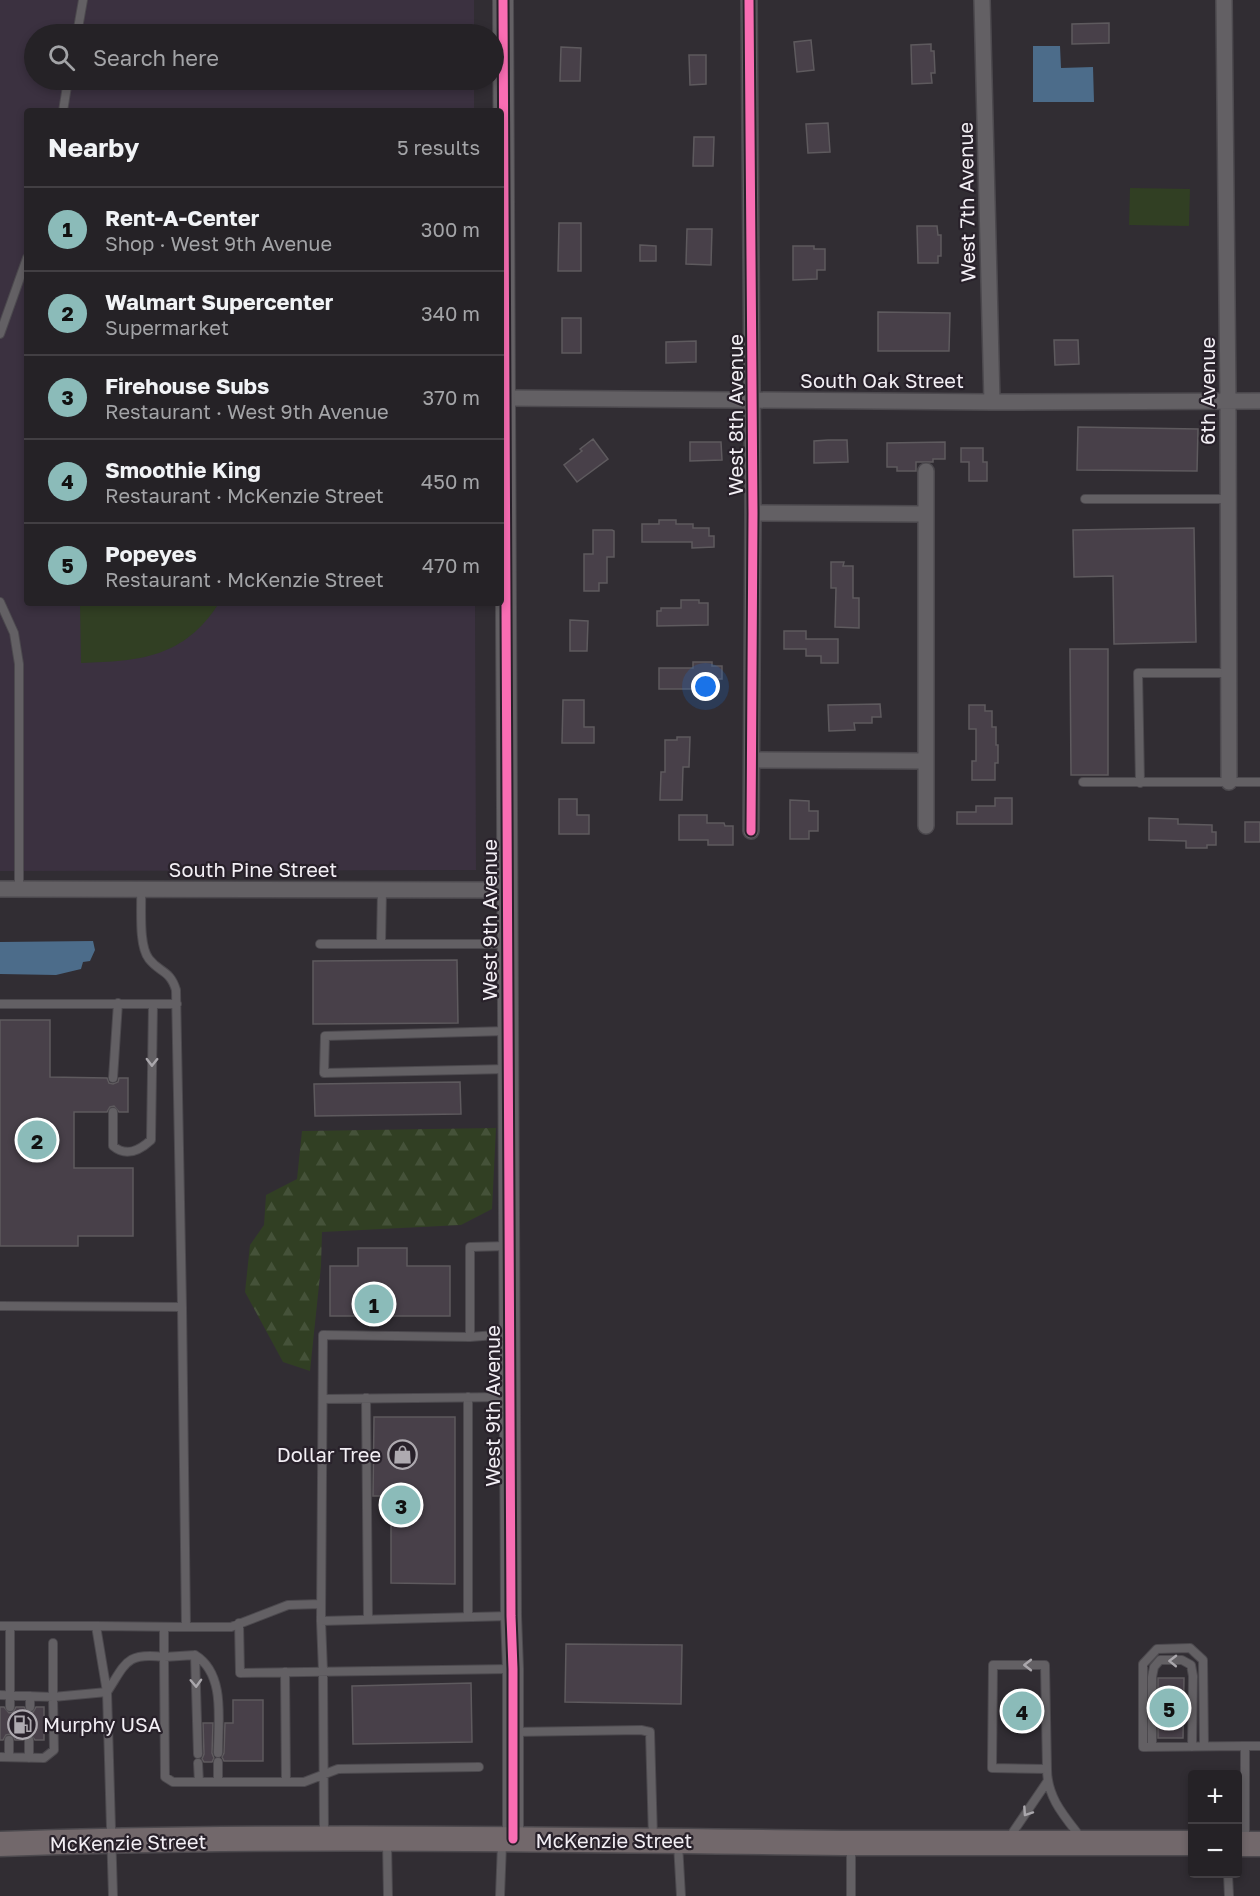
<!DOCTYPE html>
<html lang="en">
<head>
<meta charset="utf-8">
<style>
  :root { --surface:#252226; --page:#2d2a2e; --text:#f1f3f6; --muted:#a3a4a7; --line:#423f43; --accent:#8bbbb9 }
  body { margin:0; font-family:"Golos Text",sans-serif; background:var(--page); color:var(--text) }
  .controls { position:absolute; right:18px; bottom:18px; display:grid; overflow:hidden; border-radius:6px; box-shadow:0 3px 9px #0003 }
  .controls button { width:54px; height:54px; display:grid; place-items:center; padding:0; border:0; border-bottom:2px solid var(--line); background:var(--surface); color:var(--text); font:30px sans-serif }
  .you { position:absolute; left:706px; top:687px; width:21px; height:21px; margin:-15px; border:4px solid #fff; border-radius:50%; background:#1a73e8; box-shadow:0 0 0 9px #1a73e833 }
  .badge { display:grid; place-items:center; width:39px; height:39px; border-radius:50%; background:var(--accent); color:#111; font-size:20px; font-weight:700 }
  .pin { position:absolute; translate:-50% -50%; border:3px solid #fff; box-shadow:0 2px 6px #0006 }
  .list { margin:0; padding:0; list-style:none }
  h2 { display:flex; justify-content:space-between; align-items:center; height:78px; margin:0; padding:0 24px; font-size:26px }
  h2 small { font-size:20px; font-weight:400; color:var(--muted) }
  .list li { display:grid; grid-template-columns:39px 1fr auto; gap:18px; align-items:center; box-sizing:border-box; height:84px; padding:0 24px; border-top:2px solid var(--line) }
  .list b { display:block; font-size:22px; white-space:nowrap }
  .list p { margin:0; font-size:20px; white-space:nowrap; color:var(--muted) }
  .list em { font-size:20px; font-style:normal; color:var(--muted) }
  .icon { flex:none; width:33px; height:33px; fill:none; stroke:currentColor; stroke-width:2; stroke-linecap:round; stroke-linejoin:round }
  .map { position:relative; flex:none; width:1260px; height:1896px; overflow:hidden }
  .search { position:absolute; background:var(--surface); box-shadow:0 3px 9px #0003; left:24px; top:24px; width:480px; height:66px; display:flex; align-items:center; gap:15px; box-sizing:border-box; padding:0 21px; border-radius:33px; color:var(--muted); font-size:22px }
  .panel { position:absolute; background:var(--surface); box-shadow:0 3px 9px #0003; left:24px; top:108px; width:480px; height:498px; border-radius:6px }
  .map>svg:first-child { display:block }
  .built { fill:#3b3140 }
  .forest { fill:url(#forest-firs) }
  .park { fill:#313f23 }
  .water { fill:#4c6c8a }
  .building { fill:#484049; stroke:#5e5a5e; stroke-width:1.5 }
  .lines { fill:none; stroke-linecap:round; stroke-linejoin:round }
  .service-casing { stroke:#4c494e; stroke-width:10 }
  .minor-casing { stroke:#4c494e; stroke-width:18 }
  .tertiary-casing { stroke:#4c494e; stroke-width:22 }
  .primary-casing { stroke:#4c494e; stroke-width:27 }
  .service { stroke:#636064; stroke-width:8 }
  .minor { stroke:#636064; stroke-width:15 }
  .tertiary { stroke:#636064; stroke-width:20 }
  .primary { stroke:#72686b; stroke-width:24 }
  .cycleway-casing { stroke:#28212a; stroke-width:13 }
  .cycleway { stroke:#f96db3; stroke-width:9 }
  .oneway { stroke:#aaa7ac }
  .labels { text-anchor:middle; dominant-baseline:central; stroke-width:4.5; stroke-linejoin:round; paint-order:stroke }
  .street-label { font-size:20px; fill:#f2eef4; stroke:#28212a }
  .poi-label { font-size:20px; fill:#f2eef4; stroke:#28212a; text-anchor:end }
</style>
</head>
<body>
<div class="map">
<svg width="1260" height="1896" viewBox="0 0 1260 1896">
  <defs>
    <pattern id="forest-firs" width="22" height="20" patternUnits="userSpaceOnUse" patternTransform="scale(1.5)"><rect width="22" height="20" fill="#313f23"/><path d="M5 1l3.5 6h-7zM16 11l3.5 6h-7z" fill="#455239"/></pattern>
  </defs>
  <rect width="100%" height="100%" fill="#312d33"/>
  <!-- built -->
  <path class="built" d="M0,0H474V34H34V80H474V111H27V603H475L476,870L0,871Z"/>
  <!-- forest -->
  <path class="forest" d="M496,1128L492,1209L461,1225L322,1232L321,1266L310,1371L283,1362L245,1292L250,1245L264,1225L266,1195L297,1179L302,1131Z"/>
  <!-- park -->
  <path class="park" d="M1130,188L1190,189L1189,226L1129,225Z
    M80,603H219C184,658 140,661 81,663Z"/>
  <!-- water -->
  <path class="water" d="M1033,46H1060L1061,68L1093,67L1094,102H1033Z
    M93,941L95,950L90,961L83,962L81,969L56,975L0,974V942Z"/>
  <!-- building -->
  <path class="building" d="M1109,23V43L1072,44V24Z
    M811,40L814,70L797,72L794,42Z
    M931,44V51H934L935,73H931L932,83L912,84L911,45Z
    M561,47L581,48L580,81H560Z
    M689,55H706V84L690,85Z
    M828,123L830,152L808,153L806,124Z
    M694,137H714L713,166H693Z
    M559,223H581V271H558Z
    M917,226H937L938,235H941V256H938V263H918Z
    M687,229H712L711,265L686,264Z
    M640,245L656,246V261H640Z
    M793,246H814V249H825V270H817V279L793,280Z
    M878,312L950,313L949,351H878Z
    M562,318H581V353H562Z
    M1054,340H1078L1079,364L1055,365Z
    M696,341V362L666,363V342Z
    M1078,427L1198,429L1197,471L1077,470Z
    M593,439L608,459L577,482L564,465L582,451L580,449Z
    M828,440H847L848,462L814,463V441Z
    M690,442H721L722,460L690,461Z
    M945,442V459H933V462H916V471H897V467H887V443Z
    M961,448H983V462H987V481H969V462H961Z
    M659,520H676V524H693V528H709V536H714V547L692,548V542H642V524H659Z
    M1194,528L1196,642L1114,644L1113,576L1074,577L1073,530Z
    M593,530H612L614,531V557H607V583H599V591H584V554H593Z
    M831,562H844L843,566H853V598H859V628L835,627L836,588H831Z
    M681,600H699V603H708V625L657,626V611H661V608H681Z
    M570,620L588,621L587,651H570Z
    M784,631H806V639H838V663H821V656H806V649H784Z
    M1070,649H1108V775H1071Z
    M693,662H712V666H722V679H717V689H659V668H693Z
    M563,700H584V727H594V743H562Z
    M880,704L881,717H872V723H854L855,730L829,731L828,705Z
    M969,705H985V711H992V727H996V745H998V763H995V780H972V761H976V729H969Z
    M677,737H690L689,767H683L682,800H660L661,772H665V740H677Z
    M995,798H1012V824H957V812H976V806H995Z
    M559,799H577V815H589V834H559Z
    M790,800L809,801V811H818V831H809V839H790Z
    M679,815H707V823H724L725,826H733V845H708V840H679Z
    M1149,818L1178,819V824L1212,825V832H1216V845H1207V848H1186V841L1149,840Z
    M1245,822H1260V842H1245Z
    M457,960L458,1023L313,1024V961Z
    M0,1020H50V1077L107,1078L109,1083L113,1084L118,1082L119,1078H128V1112H119L114,1106L110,1107L107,1112H74V1168H133V1236H78V1246H0Z
    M460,1082L461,1114L315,1116L314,1084Z
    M358,1248H407V1266H450V1316H330V1266H358Z
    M374,1417H455V1584L391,1583V1496H373Z
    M566,1644L682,1645L681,1704L565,1702Z
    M1158,1678H1184L1183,1738H1158Z
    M471,1683L472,1742L353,1744L352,1686Z
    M233,1700H263V1761H224L222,1757L224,1753L225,1723H233Z
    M0,1707H4L9,1713L13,1712L16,1707H24L29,1713L33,1712L36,1707H44V1740H35L30,1734L26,1735L23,1740H15L10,1734L6,1735L3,1740H0Z
    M203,1723H213L212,1753L214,1758L212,1762H204L202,1759L204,1754Z"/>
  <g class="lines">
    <defs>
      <path id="service" d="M77,34L83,0
        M63,111L68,80
        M0,334L27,258
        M1085,499H1228
        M0,602L14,633L19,664V889
        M1083,782H1260
        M1140,783L1138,673H1228
        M141,889C142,907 138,945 149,959C160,973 170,970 176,990L182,1307
        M382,890L381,944H506
        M320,944H381
        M0,1004H177
        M507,1031L325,1036L324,1073L508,1069
        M113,1078L118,1003
        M113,1112V1146C126,1157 139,1151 151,1140L153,1004
        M0,1306L182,1307L186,1627L96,1626L107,1692L113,1896
        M470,1337V1247L508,1246
        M366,1398L368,1619
        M323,1399L508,1397
        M468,1617V1397
        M321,1621L323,1335L470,1337L508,1334
        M239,1623L240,1673L512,1669
        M0,1626H96
        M164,1627V1657L195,1655L198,1754
        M186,1627H231L288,1605L321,1604
        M53,1643V1697L107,1692C126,1663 126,1652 164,1657L165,1777L173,1782H304L338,1769L479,1767
        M195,1655C226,1674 218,1721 218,1753
        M285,1672L286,1782
        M0,1695L53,1697L54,1750L44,1758L0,1757
        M10,1707V1626
        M30,1707V1696
        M513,1732L641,1730L650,1732L653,1838
        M29,1740V1758
        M1204,1746L1203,1660L1190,1648L1157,1649L1143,1664V1747L1245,1746
        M1152,1747V1677L1154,1667L1160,1660H1182L1191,1665L1193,1676L1192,1747
        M9,1757V1740
        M218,1762V1782
        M198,1763L199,1782
        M1047,1769L992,1768L993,1665H1045L1047,1769C1047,1798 1065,1817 1082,1839
        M324,1835L323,1671L321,1621L511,1616
        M1009,1838L1047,1782
        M1245,1841V1746H1260
        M387,1843L388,1896
        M678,1844L681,1896
        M1228,1874L1229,1896
        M500,1896L502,1844
        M851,1896V1847"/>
      <path id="minor" d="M749,0L753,513L751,831
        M982,0L992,402
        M1224,0L1228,401L1229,782
        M505,398L992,402L1260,401
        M926,471V826
        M753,513L925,514
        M752,760L925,761
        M0,889L506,890"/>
      <path id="tertiary" d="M503,0L511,1616L513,1669V1839"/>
      <path id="primary" d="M0,1844C284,1834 567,1840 851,1843C965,1844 1079,1842 1192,1843
        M1238,1844H1260"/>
    </defs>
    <!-- service casing -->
    <use href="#service" class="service-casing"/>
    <!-- minor casing -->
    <use href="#minor" class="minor-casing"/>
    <!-- tertiary casing -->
    <use href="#tertiary" class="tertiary-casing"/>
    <!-- primary casing -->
    <use href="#primary" class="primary-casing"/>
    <!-- service -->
    <use href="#service" class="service"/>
    <!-- minor -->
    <use href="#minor" class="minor"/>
    <!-- tertiary -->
    <use href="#tertiary" class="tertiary"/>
    <!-- primary -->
    <use href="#primary" class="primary"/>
    <defs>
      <path id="cycleway" d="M503,0L511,1616L513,1669V1839
        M749,0L753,513L751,831"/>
    </defs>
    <!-- cycleway casing -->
    <use href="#cycleway" class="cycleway-casing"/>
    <!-- cycleway -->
    <use href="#cycleway" class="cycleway"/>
  </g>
  <!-- one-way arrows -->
  <defs><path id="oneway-chevron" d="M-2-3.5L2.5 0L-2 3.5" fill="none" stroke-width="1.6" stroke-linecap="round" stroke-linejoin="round" transform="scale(1.5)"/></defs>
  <g class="oneway">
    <use href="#oneway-chevron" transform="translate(152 1062) rotate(91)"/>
    <use href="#oneway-chevron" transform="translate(1173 1661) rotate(-179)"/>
    <use href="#oneway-chevron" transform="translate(1028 1665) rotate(180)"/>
    <use href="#oneway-chevron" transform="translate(196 1683) rotate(88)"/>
    <use href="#oneway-chevron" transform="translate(1027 1812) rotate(124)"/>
  </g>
  <!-- icons -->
  <defs>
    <symbol id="shop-ring" viewBox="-11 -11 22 22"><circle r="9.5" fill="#28212a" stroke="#aeaab0" stroke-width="1.5"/><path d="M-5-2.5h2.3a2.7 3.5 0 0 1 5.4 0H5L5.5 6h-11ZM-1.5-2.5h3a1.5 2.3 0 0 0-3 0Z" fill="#aeaab0"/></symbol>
    <symbol id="fuel-ring" viewBox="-11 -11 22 22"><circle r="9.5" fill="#28212a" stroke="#aeaab0" stroke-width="1.5"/><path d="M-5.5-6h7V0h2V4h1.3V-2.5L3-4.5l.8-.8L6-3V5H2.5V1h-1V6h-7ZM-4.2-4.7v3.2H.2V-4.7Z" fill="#aeaab0"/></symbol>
  </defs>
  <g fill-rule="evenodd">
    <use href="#shop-ring" x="386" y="1438" width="33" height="33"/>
    <use href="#fuel-ring" x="6" y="1708" width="33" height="33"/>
  </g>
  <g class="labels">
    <!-- street labels -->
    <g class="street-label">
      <text transform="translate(966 202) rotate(-91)">West 7th Avenue</text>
      <text x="882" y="380">South Oak Street</text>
      <text transform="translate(1207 391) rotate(-90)">6th Avenue</text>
      <text transform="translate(735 415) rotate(-90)">West 8th Avenue</text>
      <text x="253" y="869">South Pine Street</text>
      <text transform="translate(489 920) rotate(-90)">West 9th Avenue</text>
      <text transform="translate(492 1406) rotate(-90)">West 9th Avenue</text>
      <text x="614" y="1840">McKenzie Street</text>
      <text transform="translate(128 1842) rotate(-1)">McKenzie Street</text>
    </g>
    <!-- poi labels -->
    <g class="poi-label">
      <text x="381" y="1454">Dollar Tree</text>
      <text x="43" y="1724" text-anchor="start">Murphy USA</text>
    </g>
  </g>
</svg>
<div class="controls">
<button>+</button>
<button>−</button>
</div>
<div class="you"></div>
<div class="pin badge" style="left:374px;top:1304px">1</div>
<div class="pin badge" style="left:37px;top:1140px">2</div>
<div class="pin badge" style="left:401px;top:1505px">3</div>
<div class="pin badge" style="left:1022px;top:1711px">4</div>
<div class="pin badge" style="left:1169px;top:1708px">5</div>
<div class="search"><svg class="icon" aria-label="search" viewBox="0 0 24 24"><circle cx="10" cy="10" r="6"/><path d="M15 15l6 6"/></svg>Search here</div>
<section class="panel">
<h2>Nearby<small>5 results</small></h2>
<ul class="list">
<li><span class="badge">1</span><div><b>Rent-A-Center</b><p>Shop · West 9th Avenue</p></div><em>300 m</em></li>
<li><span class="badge">2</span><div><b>Walmart Supercenter</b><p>Supermarket</p></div><em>340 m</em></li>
<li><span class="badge">3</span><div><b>Firehouse Subs</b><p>Restaurant · West 9th Avenue</p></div><em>370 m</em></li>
<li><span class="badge">4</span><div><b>Smoothie King</b><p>Restaurant · McKenzie Street</p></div><em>450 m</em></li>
<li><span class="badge">5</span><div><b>Popeyes</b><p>Restaurant · McKenzie Street</p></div><em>470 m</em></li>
</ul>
</section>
</div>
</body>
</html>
